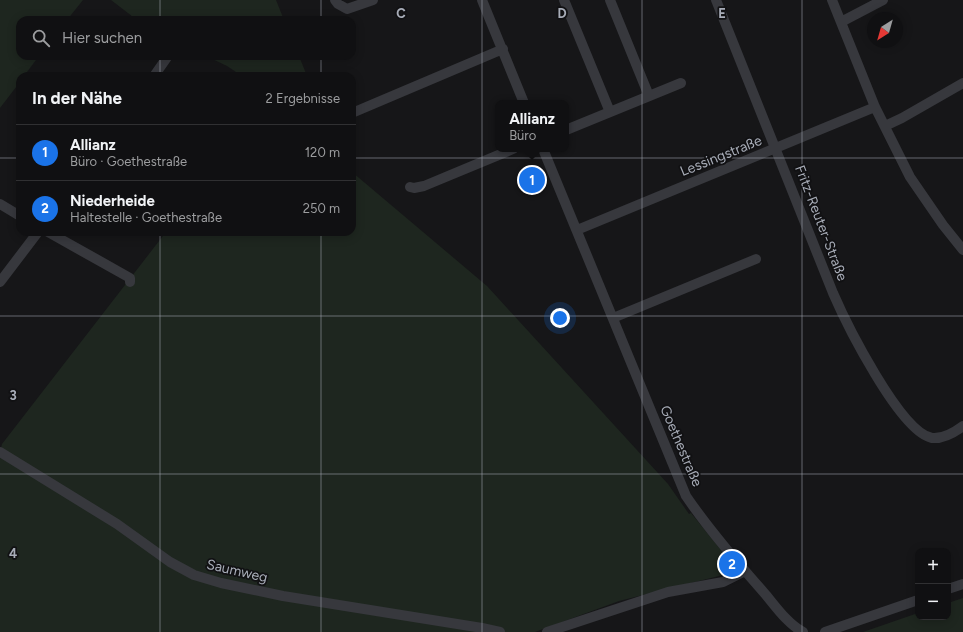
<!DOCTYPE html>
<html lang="de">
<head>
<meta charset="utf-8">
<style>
  :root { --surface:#101012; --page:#1e1e20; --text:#f1f3f6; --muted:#9c9d9f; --line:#303032; --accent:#1a73e8 }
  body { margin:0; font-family:Figtree,sans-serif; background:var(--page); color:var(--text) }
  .controls { position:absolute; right:12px; bottom:12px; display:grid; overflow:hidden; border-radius:8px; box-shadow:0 2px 10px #0003 }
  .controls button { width:36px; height:36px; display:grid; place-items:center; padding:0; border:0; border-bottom:1px solid var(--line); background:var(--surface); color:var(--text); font:20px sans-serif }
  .compass { position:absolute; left:867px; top:12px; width:36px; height:36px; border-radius:50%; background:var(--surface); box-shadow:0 2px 10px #0003; rotate:217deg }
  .you { position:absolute; left:560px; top:318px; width:14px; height:14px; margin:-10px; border:3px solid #fff; border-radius:50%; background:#1a73e8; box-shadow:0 0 0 6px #1a73e833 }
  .badge { display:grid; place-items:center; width:26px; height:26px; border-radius:50%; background:var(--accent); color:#fff; font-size:13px; font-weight:700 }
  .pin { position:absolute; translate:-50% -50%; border:2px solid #fff; box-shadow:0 1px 4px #0006 }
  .popup { position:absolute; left:495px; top:100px; width:74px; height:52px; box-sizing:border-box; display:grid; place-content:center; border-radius:8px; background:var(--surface); filter:drop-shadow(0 1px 3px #0005); font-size:13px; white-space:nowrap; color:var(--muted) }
  .popup b { font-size:15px; color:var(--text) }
  .popup::after { content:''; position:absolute; left:50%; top:100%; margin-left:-8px; border:8px solid transparent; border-top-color:var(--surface) }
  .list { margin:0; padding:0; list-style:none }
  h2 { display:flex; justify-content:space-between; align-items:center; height:52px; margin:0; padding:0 16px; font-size:17px }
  h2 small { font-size:13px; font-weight:400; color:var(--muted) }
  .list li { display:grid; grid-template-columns:26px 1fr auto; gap:12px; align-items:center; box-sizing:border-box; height:56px; padding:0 16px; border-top:1px solid var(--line) }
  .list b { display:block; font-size:15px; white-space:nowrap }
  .list p { margin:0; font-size:13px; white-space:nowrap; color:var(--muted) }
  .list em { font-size:13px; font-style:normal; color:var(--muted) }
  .icon { flex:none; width:22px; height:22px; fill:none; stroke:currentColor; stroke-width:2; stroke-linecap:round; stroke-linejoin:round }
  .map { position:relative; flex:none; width:963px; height:632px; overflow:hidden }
  .search { position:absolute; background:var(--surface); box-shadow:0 2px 10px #0003; left:16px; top:16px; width:340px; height:44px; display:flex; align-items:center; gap:10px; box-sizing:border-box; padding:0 14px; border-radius:12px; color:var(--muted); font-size:15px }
  .panel { position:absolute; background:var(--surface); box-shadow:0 2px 10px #0003; left:16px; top:72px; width:340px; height:164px; border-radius:12px }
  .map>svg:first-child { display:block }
  .green { fill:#1e261f }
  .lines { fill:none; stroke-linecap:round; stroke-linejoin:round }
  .minor { stroke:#37383d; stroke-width:10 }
  .grid { fill:none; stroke:#a8adb8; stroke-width:1; stroke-opacity:0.55 }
  .labels { text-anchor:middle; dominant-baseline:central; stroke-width:3.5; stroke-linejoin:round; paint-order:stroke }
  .street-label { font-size:14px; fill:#a8adb8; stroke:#111113 }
  .grid-label { font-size:13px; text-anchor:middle; font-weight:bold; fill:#a8adb8; stroke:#111113; stroke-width:3.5; stroke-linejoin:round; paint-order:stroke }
</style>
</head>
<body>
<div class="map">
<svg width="963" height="632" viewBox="0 0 963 632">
  <rect width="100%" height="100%" fill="#161618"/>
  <!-- green -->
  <path class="green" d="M0,0H83L67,20H20V56H39L24,76H20V82L0,108Z
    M111,0H276L284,20H137Z
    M206,56H299L307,76H242L227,66Z
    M352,172L487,286L668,484L689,514L691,513L738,571L734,575L727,574L619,601L535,632H0V452L2,444L166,232H352Z
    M963,598V632H863L918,613V617H948V603Z"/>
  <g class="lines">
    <!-- minor -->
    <path class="minor" d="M335,0L338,4L347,9L373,0
      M482,0L524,103
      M564,0L610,112
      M610,0L649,96
      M716,0L833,293C846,323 900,432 932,438C943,439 955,432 963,426
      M832,0L875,107L910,177L943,225L963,250
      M841,22L883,0
      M154,76L168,56
      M352,113L503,49
      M885,126L902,118L963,83
      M566,130L681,83
      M543,149L686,496C710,531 738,563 766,595C776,607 788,624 803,632
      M410,187L414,188L424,186L513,149
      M0,204L20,216
      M577,230L875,107
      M48,232L130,278V282
      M0,282L38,232
      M613,318L756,259
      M0,452L117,524L170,562L194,575L221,583L283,596L482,628L500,632
      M948,589L963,584
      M547,632L668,592L723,582L745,571
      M825,632L918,600"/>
  </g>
  <!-- grid -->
  <path class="grid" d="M160,0V20M321,0V20M482,0V632M642,0V632M802,0V632M160,56V76M321,56V76M0,158H20M352,158H963M160,232V632M321,232V632M0,316H963M0,474H963"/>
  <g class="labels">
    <!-- street labels -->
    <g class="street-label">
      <text transform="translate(721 156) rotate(-22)">Lessingstraße</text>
      <text transform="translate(821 223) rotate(69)">Fritz-Reuter-Straße</text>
      <text transform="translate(681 446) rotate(67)">Goethestraße</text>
      <text transform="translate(237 571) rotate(13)">Saumweg</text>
    </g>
  </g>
  <g class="grid-label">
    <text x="401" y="18">C</text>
    <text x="562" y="18">D</text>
    <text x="722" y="18">E</text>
    <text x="13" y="400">3</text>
    <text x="13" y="558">4</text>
  </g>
</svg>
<div class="controls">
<button>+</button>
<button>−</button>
</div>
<svg class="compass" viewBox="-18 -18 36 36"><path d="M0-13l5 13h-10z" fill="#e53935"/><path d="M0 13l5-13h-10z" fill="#9c9d9f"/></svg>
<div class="you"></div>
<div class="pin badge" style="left:532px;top:180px">1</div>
<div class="popup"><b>Allianz</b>Büro</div>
<div class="pin badge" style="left:732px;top:564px">2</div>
<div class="search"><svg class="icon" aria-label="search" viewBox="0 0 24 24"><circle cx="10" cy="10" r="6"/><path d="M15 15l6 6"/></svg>Hier suchen</div>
<section class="panel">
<h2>In der Nähe<small>2 Ergebnisse</small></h2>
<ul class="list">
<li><span class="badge">1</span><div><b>Allianz</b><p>Büro · Goethestraße</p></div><em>120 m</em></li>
<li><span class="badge">2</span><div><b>Niederheide</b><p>Haltestelle · Goethestraße</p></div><em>250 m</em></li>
</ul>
</section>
</div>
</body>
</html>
